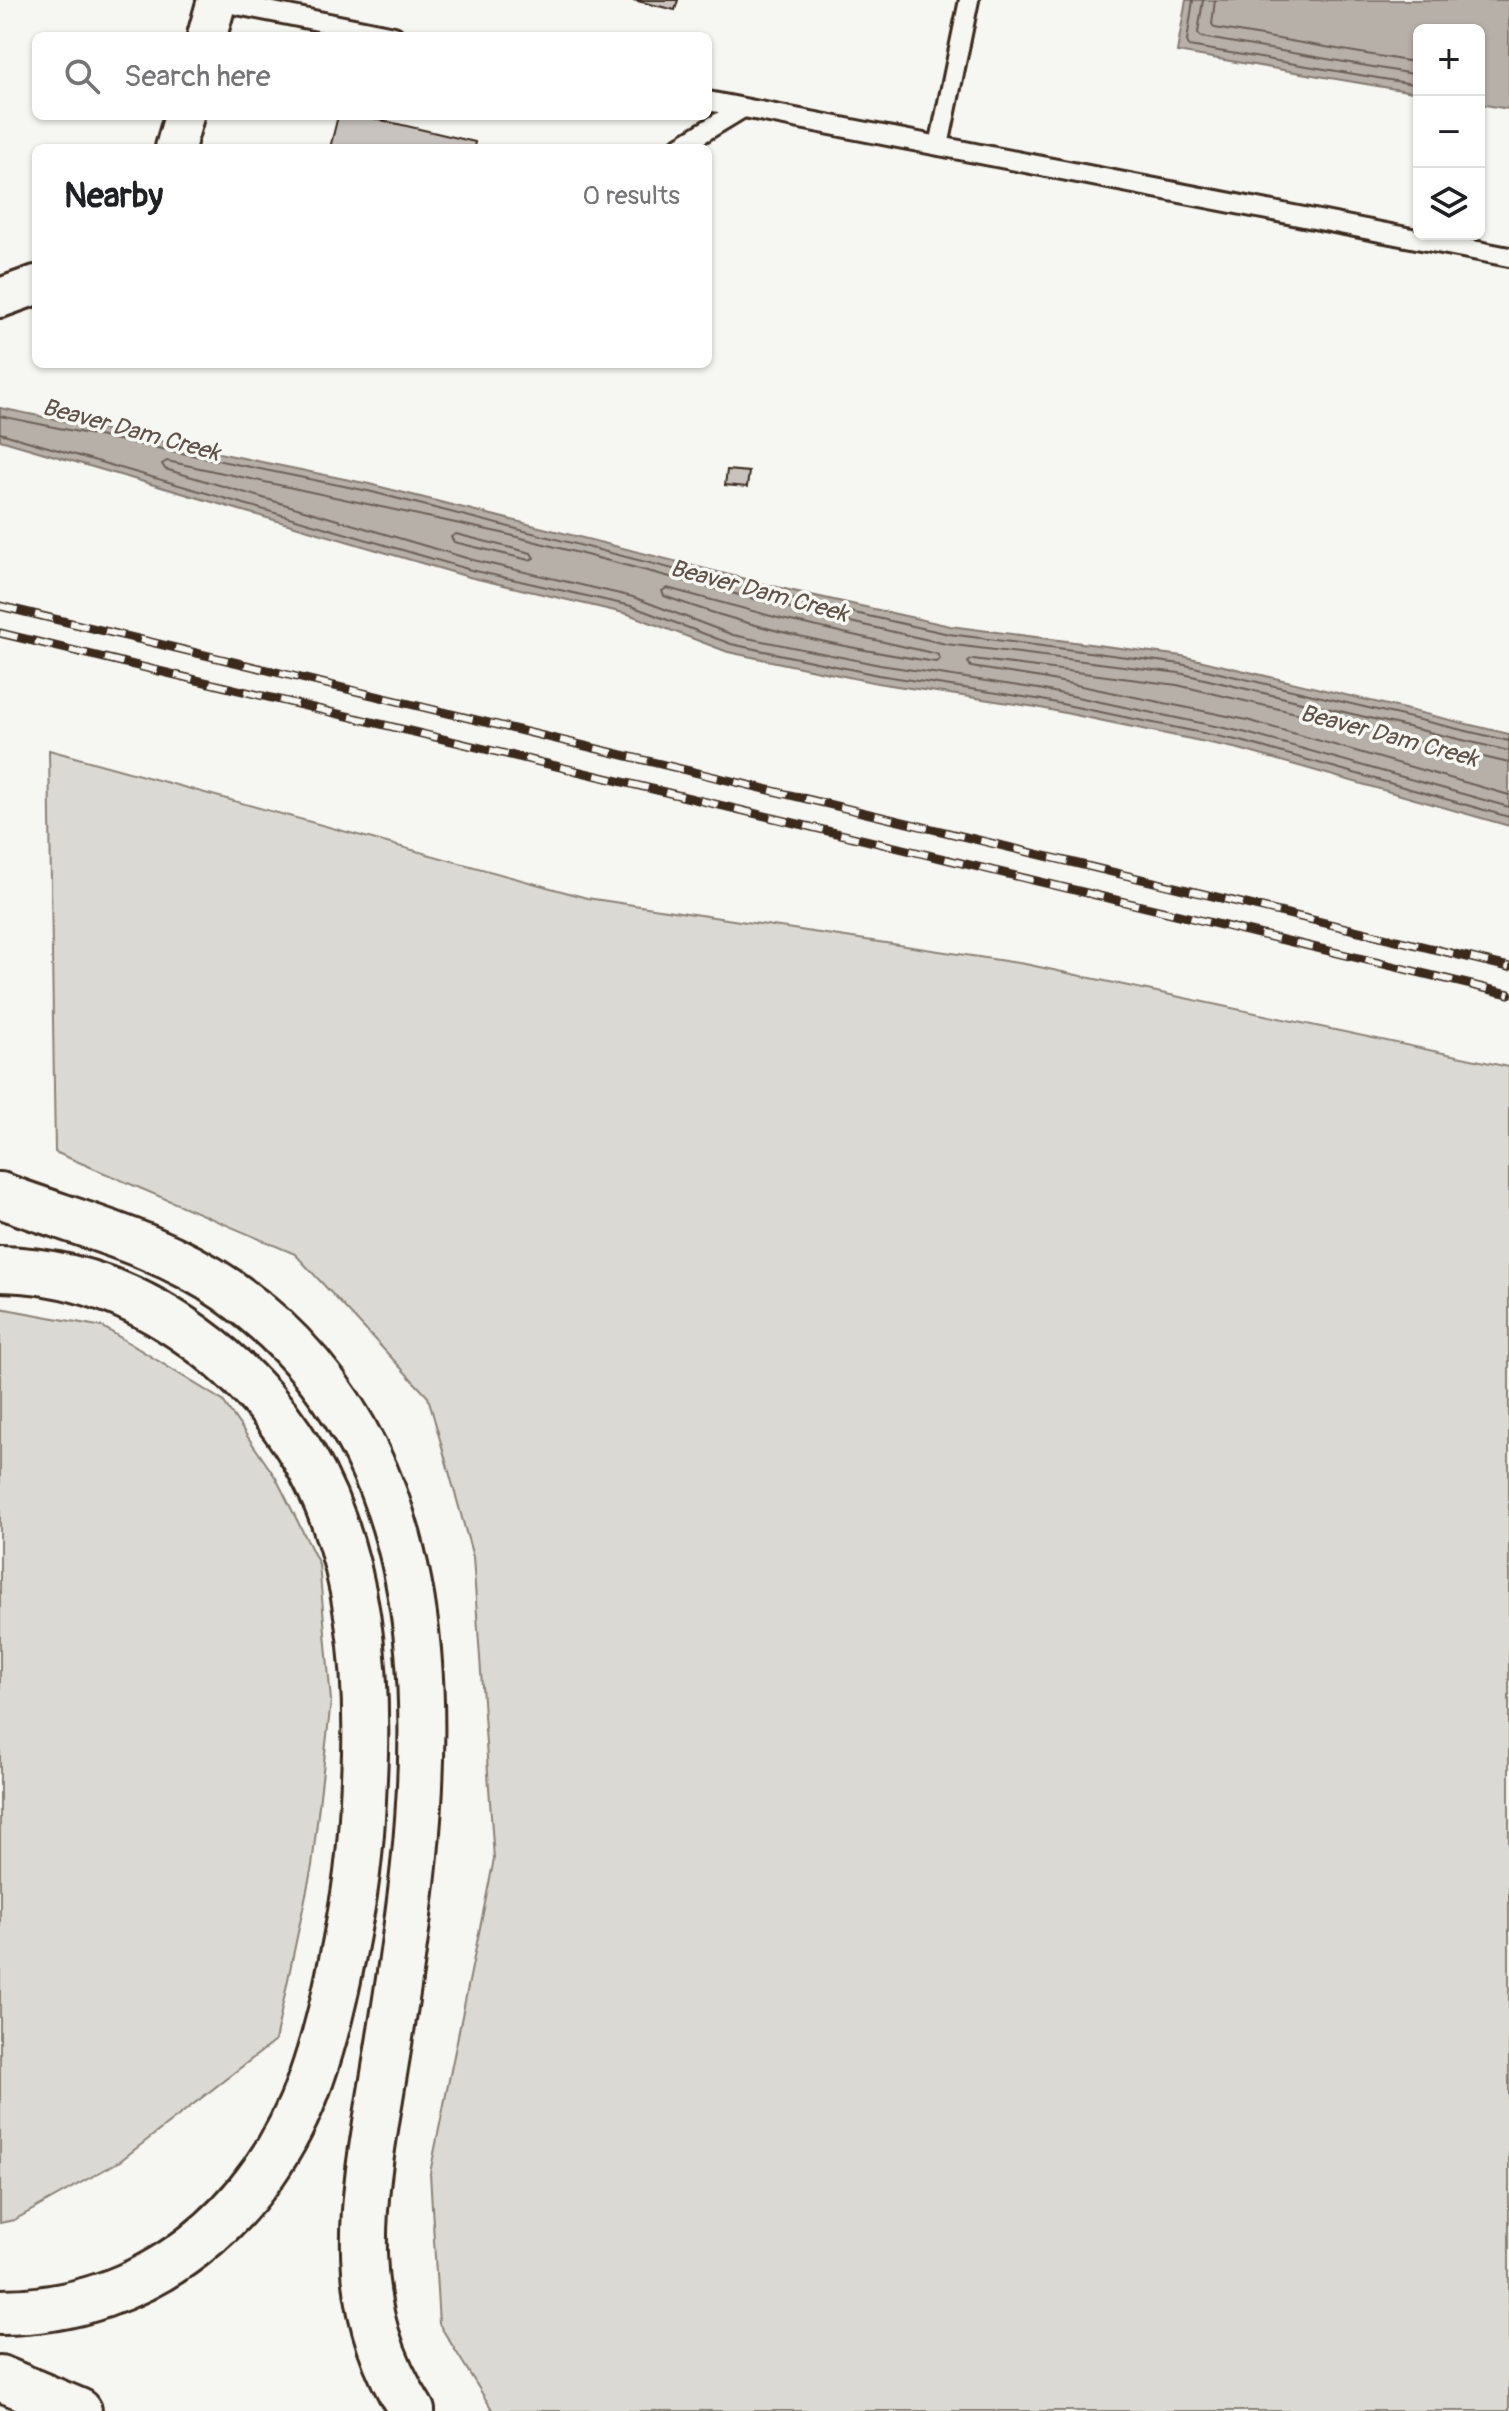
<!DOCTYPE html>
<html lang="en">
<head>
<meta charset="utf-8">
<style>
  :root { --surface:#fff; --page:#f2f2f2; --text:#202124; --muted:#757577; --line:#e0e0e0 }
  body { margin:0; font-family:Pangolin,sans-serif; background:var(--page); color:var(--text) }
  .controls { position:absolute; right:24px; top:24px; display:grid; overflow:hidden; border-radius:12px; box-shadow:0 2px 6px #0004 }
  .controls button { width:72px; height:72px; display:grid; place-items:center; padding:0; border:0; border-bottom:2px solid var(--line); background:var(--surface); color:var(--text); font:40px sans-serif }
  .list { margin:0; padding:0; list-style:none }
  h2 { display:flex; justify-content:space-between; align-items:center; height:104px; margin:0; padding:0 32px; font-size:34px }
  h2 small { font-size:26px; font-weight:400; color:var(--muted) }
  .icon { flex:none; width:44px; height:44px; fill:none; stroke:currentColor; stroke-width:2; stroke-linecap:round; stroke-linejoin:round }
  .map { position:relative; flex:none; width:1509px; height:2411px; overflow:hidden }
  .search { position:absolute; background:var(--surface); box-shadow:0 2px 6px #0004; left:32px; top:32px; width:680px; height:88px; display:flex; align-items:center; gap:20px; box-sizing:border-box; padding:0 28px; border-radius:12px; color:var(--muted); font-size:30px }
  .panel { position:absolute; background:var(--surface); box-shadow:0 2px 6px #0004; left:32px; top:144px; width:680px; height:224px; border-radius:12px }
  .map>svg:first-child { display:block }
  .green { fill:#dad9d3; stroke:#8a8278; stroke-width:2 }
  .water { fill:#b6b0a9; stroke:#857a71; stroke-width:2 }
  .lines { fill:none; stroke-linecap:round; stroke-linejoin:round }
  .shore { stroke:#6c6056; stroke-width:2 }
  .building { fill:#c8c3be; stroke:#3b2a1e; stroke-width:2 }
  .service-casing { stroke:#3b2a1e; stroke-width:24 }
  .minor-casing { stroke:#3b2a1e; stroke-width:44 }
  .motorway-casing { stroke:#3b2a1e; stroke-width:50 }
  .service { stroke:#f6f6f2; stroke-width:18 }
  .minor { stroke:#f6f6f2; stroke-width:38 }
  .motorway { stroke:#f6f6f2; stroke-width:44 }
  .rail-casing { stroke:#3b2a1e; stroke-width:9 }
  .rail { stroke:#f6f6f2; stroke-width:6; stroke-dasharray:18; stroke-linecap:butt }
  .labels { text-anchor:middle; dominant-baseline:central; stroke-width:7; stroke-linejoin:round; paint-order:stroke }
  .water-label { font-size:24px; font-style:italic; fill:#605248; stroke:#f6f6f2 }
</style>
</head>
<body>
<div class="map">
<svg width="1509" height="2411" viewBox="0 0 1509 2411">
  <rect width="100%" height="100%" fill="#f6f6f2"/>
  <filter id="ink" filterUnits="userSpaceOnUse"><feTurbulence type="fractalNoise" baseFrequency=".0125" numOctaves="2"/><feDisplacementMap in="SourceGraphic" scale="16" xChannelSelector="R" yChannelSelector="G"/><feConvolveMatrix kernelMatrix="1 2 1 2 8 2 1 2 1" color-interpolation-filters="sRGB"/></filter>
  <g filter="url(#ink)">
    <!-- green -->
    <path class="green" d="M49,750L587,898L1025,964L1509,1067V2411H493L439,2324L430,2173L494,1859L473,1557L428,1397L295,1254L55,1152Z
      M0,1308L103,1327L223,1401L276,1478L319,1564L331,1701L312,1866L275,2041L120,2161L14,2220L0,2223Z"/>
    <!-- water -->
    <path class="water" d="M1186,0H1509V109L1479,104V30H1419V93L1177,52Z
      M0,408L369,484L789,590L950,626L1182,656L1509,734V826L1239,749L1036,707L877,683L728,652L628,614L469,577L0,440Z"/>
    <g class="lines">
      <!-- shore -->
      <path class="shore" d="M1193,0L1187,41L1189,46L1419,85
        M1203,0L1198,33L1201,37L1419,75
        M1215,0L1212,24L1215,28L1419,63
        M0,416L368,491L787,598L949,634L1181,664L1509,741
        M0,433L471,570L631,606L731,644L878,675L1037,699L1241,741L1509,817
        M456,534L531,553L534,558L529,560L454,542L451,537Z
        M667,588L782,619L937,654L940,659L936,662C843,648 753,629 664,596L662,591Z
        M1509,751L1179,673L946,644L785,607L502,533L167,461L162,464L165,469L473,560L633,597L733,635L880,665L1039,689L1243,732L1509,807
        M1509,763L1177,685L973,659L968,662L971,667L1042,678L1247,720L1509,795"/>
    </g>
    <!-- building -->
    <path class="building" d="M633,0H678L675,10Z
      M338,116H364L475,142L474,148H330Z
      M727,470L749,472L747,487L725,485Z"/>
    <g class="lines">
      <defs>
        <path id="service" d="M217,1L394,36
          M708,101L1509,257
          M939,146L969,0
          M677,148L743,108"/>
        <path id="minor" d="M207,36L217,0
          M175,148L184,116
          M0,298L36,285"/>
        <path id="motorway" d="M0,1195C77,1224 158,1242 227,1290C483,1471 428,1808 384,2074C364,2196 341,2301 412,2411
          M0,1269C72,1270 135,1294 193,1336C335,1438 369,1588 365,1754C363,1807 361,1859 351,1912C341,1968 330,2025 311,2079C263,2216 147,2312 0,2312
          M0,2378L79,2411"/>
      </defs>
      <!-- service casing -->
      <use href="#service" class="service-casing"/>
      <!-- minor casing -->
      <use href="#minor" class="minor-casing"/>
      <!-- motorway casing -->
      <use href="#motorway" class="motorway-casing"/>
      <!-- service -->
      <use href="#service" class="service"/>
      <!-- minor -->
      <use href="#minor" class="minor"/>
      <!-- motorway -->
      <use href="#motorway" class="motorway"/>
      <defs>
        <path id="rail" d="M0,606L1509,967
          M0,633L1509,994"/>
      </defs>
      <!-- rail casing -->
      <use href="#rail" class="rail-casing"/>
      <!-- rail -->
      <use href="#rail" class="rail"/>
    </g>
  </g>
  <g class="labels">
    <!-- water labels -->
    <g class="water-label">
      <text transform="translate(131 430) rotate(15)">Beaver Dam Creek</text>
      <text transform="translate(759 591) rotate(15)">Beaver Dam Creek</text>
      <text transform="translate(1389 736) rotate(15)">Beaver Dam Creek</text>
    </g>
  </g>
</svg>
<div class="controls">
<button>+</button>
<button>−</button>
<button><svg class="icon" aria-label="layers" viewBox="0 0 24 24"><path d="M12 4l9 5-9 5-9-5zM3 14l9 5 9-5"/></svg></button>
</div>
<div class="search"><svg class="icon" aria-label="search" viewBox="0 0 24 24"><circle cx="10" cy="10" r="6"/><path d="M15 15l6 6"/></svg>Search here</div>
<section class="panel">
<h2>Nearby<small>0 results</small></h2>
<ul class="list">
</ul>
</section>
</div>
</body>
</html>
